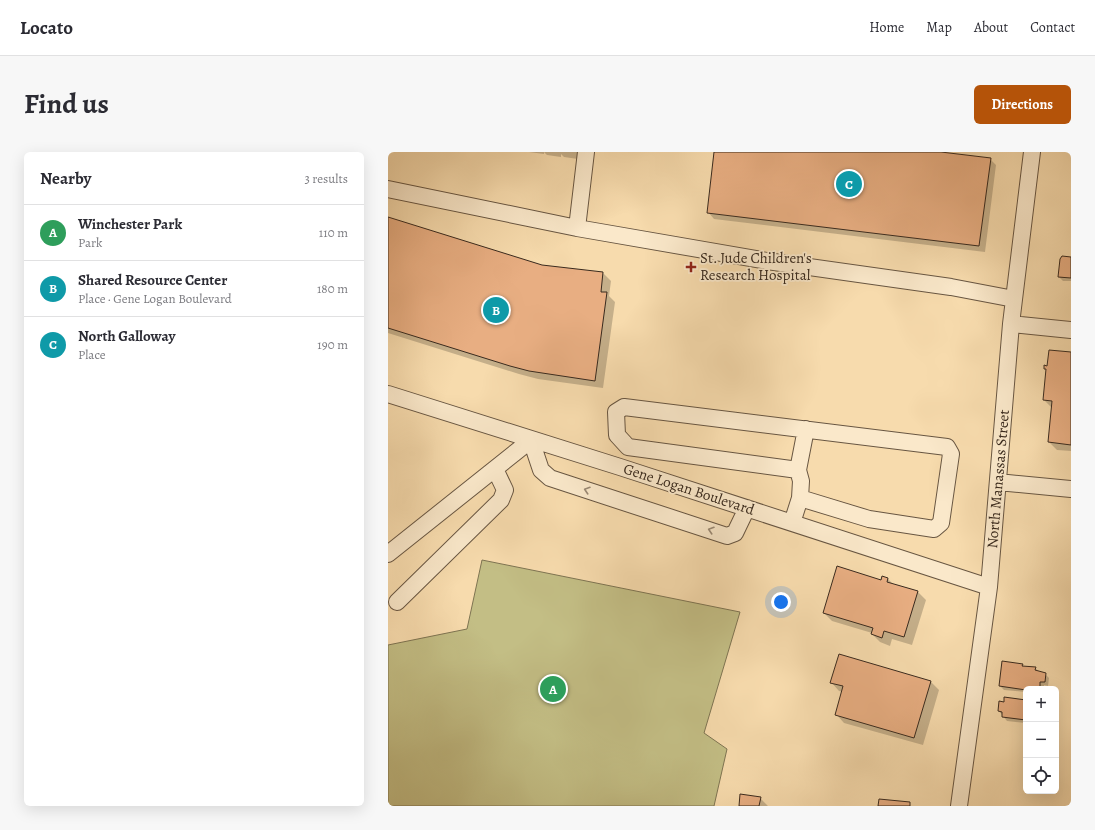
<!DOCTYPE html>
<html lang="en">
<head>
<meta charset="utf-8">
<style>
  :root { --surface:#fff; --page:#f7f7f7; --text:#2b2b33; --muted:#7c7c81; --line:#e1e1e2; --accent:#b45309 }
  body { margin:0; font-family:Alegreya,serif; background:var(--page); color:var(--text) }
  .controls { position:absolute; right:12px; bottom:12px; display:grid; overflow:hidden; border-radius:6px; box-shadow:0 4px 16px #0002 }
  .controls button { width:36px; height:36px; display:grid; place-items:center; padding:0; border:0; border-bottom:1px solid var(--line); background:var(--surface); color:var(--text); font:20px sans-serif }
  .you { position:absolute; left:393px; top:450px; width:14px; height:14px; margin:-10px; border:3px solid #fff; border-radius:50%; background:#1a73e8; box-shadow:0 0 0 6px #1a73e833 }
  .badge { display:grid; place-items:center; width:26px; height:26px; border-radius:50%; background:var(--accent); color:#fff; font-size:13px; font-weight:700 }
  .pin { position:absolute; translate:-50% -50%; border:2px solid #fff; box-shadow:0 1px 4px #0006 }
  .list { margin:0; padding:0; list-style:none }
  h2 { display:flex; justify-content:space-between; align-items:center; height:52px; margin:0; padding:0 16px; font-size:17px }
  h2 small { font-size:13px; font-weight:400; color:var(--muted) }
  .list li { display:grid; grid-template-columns:26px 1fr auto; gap:12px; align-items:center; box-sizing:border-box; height:56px; padding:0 16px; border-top:1px solid var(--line) }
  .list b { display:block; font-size:15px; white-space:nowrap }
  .list p { margin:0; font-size:13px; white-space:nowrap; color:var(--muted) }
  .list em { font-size:13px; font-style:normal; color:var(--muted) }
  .icon { flex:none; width:22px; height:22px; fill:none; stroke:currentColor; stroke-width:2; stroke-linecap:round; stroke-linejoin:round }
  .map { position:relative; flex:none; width:683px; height:654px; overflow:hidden; border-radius:6px }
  header { display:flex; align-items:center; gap:24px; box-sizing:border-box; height:56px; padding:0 20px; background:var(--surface); border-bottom:1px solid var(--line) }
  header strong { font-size:19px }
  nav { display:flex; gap:22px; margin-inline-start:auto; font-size:14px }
  .intro { display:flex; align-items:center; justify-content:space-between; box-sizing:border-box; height:96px; padding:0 24px }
  h1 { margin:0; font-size:28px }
  .button { padding:10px 18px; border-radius:6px; background:var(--accent); color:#fff; font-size:14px; font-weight:700 }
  main { display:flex; gap:24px; padding:0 24px }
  aside { flex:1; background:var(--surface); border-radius:6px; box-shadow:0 4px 16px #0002 }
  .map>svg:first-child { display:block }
  .green { fill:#c3be85; stroke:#7e7452 }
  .shadow { fill:#0003 }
  .building { fill:#e8ae82; stroke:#392a1e }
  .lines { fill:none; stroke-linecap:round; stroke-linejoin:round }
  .minor-casing { stroke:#685642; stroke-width:18 }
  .minor { stroke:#fae8ca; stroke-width:16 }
  .oneway { stroke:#9a8974 }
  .poi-dot { fill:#8f2418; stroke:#fae8ca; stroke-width:1.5 }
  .labels { text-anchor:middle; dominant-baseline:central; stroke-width:3.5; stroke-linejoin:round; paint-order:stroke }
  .poi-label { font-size:15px; fill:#392a1e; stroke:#fae8ca; text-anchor:start }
  .street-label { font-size:15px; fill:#392a1e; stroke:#fae8ca }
</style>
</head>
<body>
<header>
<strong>Locato</strong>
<nav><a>Home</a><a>Map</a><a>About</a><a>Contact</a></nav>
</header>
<div class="intro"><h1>Find us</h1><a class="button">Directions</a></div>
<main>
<aside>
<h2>Nearby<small>3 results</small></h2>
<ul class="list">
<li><span class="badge" style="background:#2e9e5b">A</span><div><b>Winchester Park</b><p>Park</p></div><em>110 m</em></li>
<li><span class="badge" style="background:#0f9aa8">B</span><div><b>Shared Resource Center</b><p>Place · Gene Logan Boulevard</p></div><em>180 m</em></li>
<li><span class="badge" style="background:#0f9aa8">C</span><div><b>North Galloway</b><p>Place</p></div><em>190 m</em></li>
</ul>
</aside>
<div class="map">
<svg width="683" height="654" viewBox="0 0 683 654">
  <rect width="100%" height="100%" fill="#f7dbad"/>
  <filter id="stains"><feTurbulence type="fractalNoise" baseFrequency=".005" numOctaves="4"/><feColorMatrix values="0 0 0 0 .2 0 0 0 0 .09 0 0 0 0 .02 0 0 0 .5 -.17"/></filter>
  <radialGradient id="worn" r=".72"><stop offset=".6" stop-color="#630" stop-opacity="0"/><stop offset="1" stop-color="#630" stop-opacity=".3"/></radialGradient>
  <!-- green -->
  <path class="green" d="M94,408L352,460L316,581L339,597L326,654H0V493L79,477Z"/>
  <!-- shadow -->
  <path class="shadow" d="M141,0H193L190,7L176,5L173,2V5L159,3L156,0V2Z
    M327,0H546L602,7L608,13L597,100L326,67L320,60Z
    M0,66L154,114L215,121L223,129L221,144L227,150L215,236L150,227L131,222L0,181Z
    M683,106V129H675L671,125Z
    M683,201V299L669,298L661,290L664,256L656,248L659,219L657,217Z
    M495,426L500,427L505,432L529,439L538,448L524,493L504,487L502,494L492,490L484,482V481L444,469L436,461L494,429Z
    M634,513L637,515L647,516L651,520L657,522L661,526L660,534L656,533V537H638V540L616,538L612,534Z
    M443,530H543L551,538L535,593L456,571L448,562L455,540L451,539Z
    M638,549V571L619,569L611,559Z
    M372,646L380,654H352Z"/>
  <!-- building -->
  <path class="building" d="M326,0H553L603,6L591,94L319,61Z
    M0,65L154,113L215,120L213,140H219L207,229L141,219L122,214L0,176Z
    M674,104L683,105V126L670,125L672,107Z
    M661,198L683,200V293L660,290L664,249L655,248L658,217H656V213L659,214Z
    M449,414L493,428L494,424L500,426L499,430L530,439L516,485L496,479L494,486L483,482L485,476L435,461Z
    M451,502L543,529L526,586L447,563L455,534L442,531Z
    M614,509L635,512L634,514L648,515L647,518L658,521L657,530H652V537L638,538L611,534Z
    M616,545L638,548V568L614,565V560L610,559L611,549L616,550Z
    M352,642L373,645L371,654H351Z
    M491,647L522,650V654H490Z"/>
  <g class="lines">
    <defs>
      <path id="minor" d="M0,37L189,76L198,0
        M189,76L379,109L563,135L626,147
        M623,172L683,178
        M0,242L232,315L601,435
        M410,318L418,277
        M610,330L683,337
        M404,371L412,346L481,367L546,377L553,371L563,302L559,295L236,255L228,260L229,283L240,295L410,318L413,329L412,346
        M0,402L143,288L153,318L162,326L339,384L347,381L359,356
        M9,450L113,348L117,338L107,317
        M571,654L601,435L623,172L644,0"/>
    </defs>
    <!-- minor casing -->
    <use href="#minor" class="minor-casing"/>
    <!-- minor -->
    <use href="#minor" class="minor"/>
  </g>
  <!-- one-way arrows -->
  <defs><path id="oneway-chevron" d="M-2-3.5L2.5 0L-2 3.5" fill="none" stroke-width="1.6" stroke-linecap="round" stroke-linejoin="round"/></defs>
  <g class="oneway">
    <use href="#oneway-chevron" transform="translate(199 338) rotate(-162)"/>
    <use href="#oneway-chevron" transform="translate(323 378) rotate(-162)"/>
  </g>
  <!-- markers -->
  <path class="poi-dot" d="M301 109h4v4h4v4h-4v4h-4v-4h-4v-4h4z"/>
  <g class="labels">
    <!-- poi labels -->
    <g class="poi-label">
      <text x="312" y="106">St. Jude Children's<tspan x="312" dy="17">Research Hospital</tspan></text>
    </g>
    <!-- street labels -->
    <g class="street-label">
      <text transform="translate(610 327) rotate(-85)">North Manassas Street</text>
      <text transform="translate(301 337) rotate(18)">Gene Logan Boulevard</text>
    </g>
  </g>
  <rect width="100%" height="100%" filter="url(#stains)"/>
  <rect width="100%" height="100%" fill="url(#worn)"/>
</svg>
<div class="controls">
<button>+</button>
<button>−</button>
<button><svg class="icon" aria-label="locate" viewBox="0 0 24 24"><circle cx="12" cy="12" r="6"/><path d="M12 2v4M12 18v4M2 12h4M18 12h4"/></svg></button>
</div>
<div class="you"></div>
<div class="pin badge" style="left:165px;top:537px;background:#2e9e5b">A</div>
<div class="pin badge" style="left:108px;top:158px;background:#0f9aa8">B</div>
<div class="pin badge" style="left:461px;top:32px;background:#0f9aa8">C</div>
</div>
</main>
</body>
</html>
